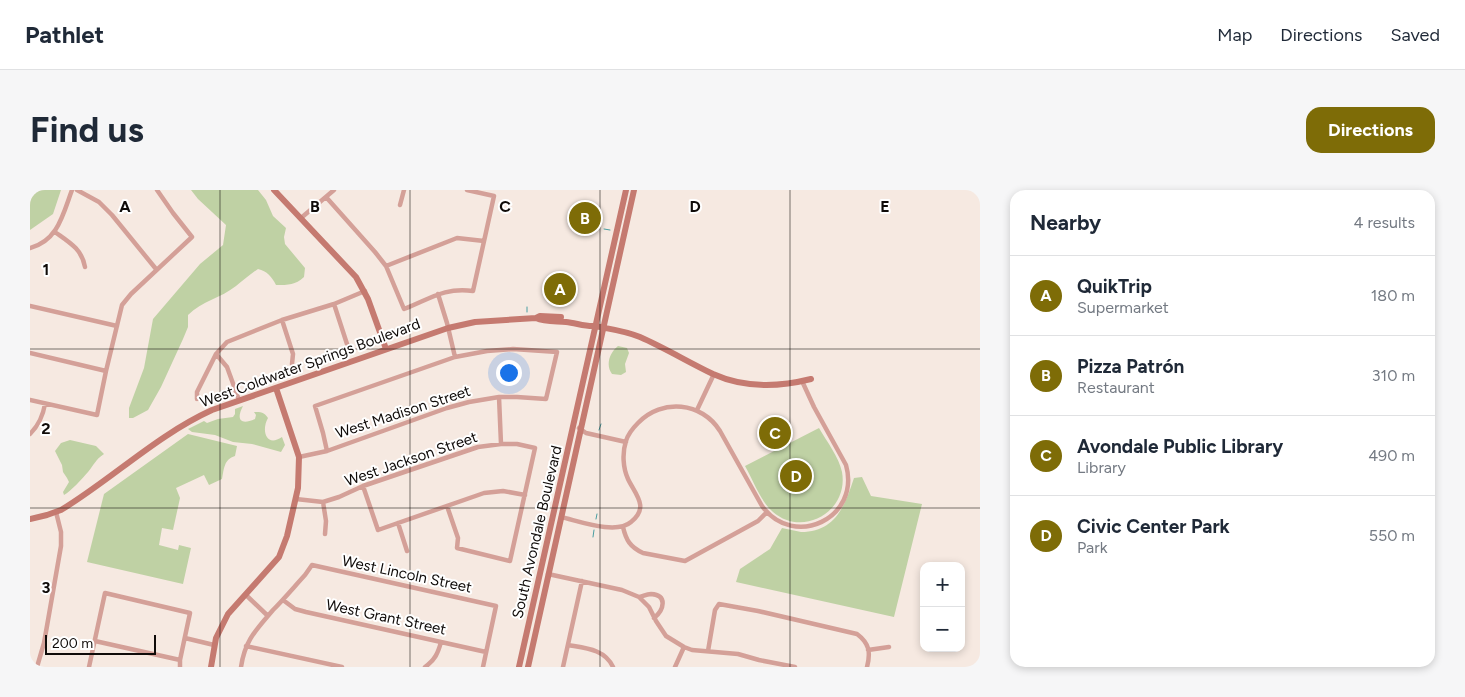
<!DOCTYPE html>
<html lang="en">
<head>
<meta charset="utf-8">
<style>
  :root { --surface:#fff; --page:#f6f6f7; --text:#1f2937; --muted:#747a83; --line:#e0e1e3; --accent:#7e6c07 }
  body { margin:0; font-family:Figtree,sans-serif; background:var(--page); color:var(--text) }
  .controls { position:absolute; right:15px; bottom:15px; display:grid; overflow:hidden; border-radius:10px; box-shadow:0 2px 8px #0003 }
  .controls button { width:45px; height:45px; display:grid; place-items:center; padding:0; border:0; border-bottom:1px solid var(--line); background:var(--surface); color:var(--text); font:25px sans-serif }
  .scale { position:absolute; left:15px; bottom:12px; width:111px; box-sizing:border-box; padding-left:5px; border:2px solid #0f0b09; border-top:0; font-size:14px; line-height:18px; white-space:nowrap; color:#0f0b09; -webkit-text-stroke:4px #fff; paint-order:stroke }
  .you { position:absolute; left:478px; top:182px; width:18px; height:18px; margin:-12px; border:4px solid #fff; border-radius:50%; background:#1a73e8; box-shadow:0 0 0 8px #1a73e833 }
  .badge { display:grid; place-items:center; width:32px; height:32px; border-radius:50%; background:var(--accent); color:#fff; font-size:16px; font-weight:700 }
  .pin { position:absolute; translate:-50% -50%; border:2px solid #fff; box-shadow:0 1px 5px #0006 }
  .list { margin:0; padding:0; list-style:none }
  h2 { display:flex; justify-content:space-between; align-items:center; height:65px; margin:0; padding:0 20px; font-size:21px }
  h2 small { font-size:16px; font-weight:400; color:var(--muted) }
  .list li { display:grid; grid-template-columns:32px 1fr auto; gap:15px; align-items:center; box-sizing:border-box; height:80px; padding:0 20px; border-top:1px solid var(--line) }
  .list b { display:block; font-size:19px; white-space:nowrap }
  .list p { margin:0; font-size:16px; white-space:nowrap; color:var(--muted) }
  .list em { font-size:16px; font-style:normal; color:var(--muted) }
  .map { position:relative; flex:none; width:950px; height:477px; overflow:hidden; border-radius:15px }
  header { display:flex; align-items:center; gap:30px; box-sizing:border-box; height:70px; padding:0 25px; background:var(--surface); border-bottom:1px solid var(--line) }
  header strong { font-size:24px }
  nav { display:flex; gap:28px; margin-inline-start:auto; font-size:18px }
  .intro { display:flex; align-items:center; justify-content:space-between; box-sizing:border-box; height:120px; padding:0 30px }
  h1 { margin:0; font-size:35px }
  .button { padding:12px 22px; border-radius:15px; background:var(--accent); color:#fff; font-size:18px; font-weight:700 }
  main { display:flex; gap:30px; padding:0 30px }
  aside { flex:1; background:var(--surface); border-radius:15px; box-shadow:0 2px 8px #0003 }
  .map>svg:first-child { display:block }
  .green { fill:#bfd1a4 }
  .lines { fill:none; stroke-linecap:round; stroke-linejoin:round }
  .stream { stroke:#4a9ea2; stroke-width:1 }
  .street { stroke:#d4a098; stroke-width:4.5 }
  .secondary { stroke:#c57a70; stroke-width:6 }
  .grid { fill:none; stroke:#0f0b09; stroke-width:1; stroke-opacity:0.55 }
  .labels { text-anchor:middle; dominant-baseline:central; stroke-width:4; stroke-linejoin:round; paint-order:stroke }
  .street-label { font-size:15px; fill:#0f0b09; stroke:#fff }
  .grid-label { font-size:16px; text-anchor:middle; font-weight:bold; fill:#0f0b09; stroke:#fff; stroke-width:4; stroke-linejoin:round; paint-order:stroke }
</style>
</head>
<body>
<header>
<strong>Pathlet</strong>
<nav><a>Map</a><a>Directions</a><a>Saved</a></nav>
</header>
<div class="intro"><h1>Find us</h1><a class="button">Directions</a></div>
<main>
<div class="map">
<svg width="950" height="477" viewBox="0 0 950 477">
  <rect width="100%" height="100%" fill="#f6e9e1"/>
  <!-- green -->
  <path class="green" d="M0,0H31L23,24L0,40Z
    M161,0H228L236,10L243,26L256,38L254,47L255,54L275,78L274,87C265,95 259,95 246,95C242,87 237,81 228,79C219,85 214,90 206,96C191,108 172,111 158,125V137L153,149L131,197L118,220L103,228H99V218L114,178L123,129L170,74L193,55L196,35L168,9Z
    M588,156L597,158L599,163L595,174L596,182L591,185L582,184C575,175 580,162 588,156Z
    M213,216C206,229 210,236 225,229L226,225L224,222C231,222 234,222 238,228C231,240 236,258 252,247L255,255L251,262L222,254L203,252L185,245L162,242L158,239L174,231L177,233L188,229L203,227L205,224V219Z
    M789,238C797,252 809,267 812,282C819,321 773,348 743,322C731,312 723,290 715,276Z
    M158,244L207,256L205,266C194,269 194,279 192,289L179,295L174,285L146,298L150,308L143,340L132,338L129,355L148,360L149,355L161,358L153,394L57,372L74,304Z
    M40,250L66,256L74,264C65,270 64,275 58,282C52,289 41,301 34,305L33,302L39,292L37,288L33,282L32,275L25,261L31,253Z
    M832,287L841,306L892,314L864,427L706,392L710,379L740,359L752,338C758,339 765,341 771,342C806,342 815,315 824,288Z"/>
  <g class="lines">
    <!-- stream -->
    <path class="stream" d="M574,39L580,40
      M497,117V122
      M569,240L571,234
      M566,329L567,324
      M563,347L564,340"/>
    <!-- street -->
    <path class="street" d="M47,0L69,12L82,25L126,79
      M296,7L345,62L356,76L374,119C400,109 414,97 443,101L464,6L437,0
      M370,15L374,0
      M271,28L304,0
      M25,42C39,52 52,59 55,77
      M0,58C28,51 33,24 42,0
      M356,76L427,48L454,51
      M408,104L417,133L425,167
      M304,114L317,154
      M0,116L87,136
      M252,130L263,164L262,174
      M0,163L76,181
      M186,164L197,177L209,210
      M469,207L471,254
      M167,209V202L186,164L197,152L252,130L304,114L335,101
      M0,210L67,225L76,181L92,115L101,104L162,47L143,23L127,0
      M667,220L684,184
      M549,238L556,243L596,252
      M0,244C9,235 13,226 15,214
      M269,267L297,261L417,218L439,212L469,207H487L516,209L527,162L483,159L457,161L425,167L285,216L293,243L297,261
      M333,296L348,340L454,303L473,301L495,305
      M266,309L293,312L309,307L333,296L448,257L471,254H487L505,258L480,371L427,358L428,348L417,316
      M293,312L296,331L295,344
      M531,327C549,331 586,345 601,332C620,317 605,304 598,289C593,278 592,263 596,251C598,244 603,238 608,233C632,208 672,212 690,241L732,316C764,360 831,328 816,275L784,217L772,191
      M368,333L377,361
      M593,337C596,350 600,357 613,363L655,371L728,331L737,322
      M518,384L592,400L609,407L619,417L626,431L636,446L654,457L662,460L708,464L729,470L765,477
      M216,405L238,426
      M609,407C613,406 617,404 621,404C638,405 634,420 624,428
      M253,410L265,419L276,422L456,462
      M155,448L184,455
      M65,451L150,470
      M538,455C555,458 575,459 583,477
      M216,456L312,477
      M838,460L859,457
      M678,461L685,420L689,414L728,421L827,444C839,453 841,462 837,477
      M7,477L14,453L31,356V342L26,322
      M59,477L75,403L160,423L150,470V477
      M211,477C215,450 226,440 243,420C254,409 264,397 275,385L282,375L466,416L453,477
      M395,477C405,470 408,463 411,452
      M533,477L552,391
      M645,477L654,457"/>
    <!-- secondary -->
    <path class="secondary" d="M244,0L326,87L338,109L356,159
      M506,128L510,126L531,127
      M0,329L17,325L31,320C82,289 127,245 182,220L418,138L445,132L506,128C515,132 526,131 536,132C546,133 556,137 565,136C580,139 596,141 610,147C635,158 658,172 683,184C714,198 749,197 781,189
      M181,477L186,448L198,424L249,367L257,346L268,298L269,267L246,198
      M489,477L596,0
      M498,477L604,0"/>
  </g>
  <!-- grid -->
  <path class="grid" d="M190,0V477M380,0V477M570,0V477M760,0V477M0,159H950M0,318H950"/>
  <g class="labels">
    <!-- street labels -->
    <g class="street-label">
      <text transform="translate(280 173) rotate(-20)">West Coldwater Springs Boulevard</text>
      <text transform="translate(373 222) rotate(-18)">West Madison Street</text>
      <text transform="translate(381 269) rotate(-19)">West Jackson Street</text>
      <text transform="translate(507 342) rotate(-77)">South Avondale Boulevard</text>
      <text transform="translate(377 384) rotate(12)">West Lincoln Street</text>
      <text transform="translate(356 427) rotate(12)">West Grant Street</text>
    </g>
  </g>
  <g class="grid-label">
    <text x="95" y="22">A</text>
    <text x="285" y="22">B</text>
    <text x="475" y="22">C</text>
    <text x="665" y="22">D</text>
    <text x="855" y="22">E</text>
    <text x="16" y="85">1</text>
    <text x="16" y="244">2</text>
    <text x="16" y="403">3</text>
  </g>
</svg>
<div class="controls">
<button>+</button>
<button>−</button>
</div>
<div class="scale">200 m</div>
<div class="you"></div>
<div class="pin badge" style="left:530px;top:99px">A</div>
<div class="pin badge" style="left:555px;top:28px">B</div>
<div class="pin badge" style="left:745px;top:243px">C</div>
<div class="pin badge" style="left:766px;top:286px">D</div>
</div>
<aside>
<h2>Nearby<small>4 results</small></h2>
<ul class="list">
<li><span class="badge">A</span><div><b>QuikTrip</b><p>Supermarket</p></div><em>180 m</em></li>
<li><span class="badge">B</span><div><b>Pizza Patrón</b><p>Restaurant</p></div><em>310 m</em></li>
<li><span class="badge">C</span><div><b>Avondale Public Library</b><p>Library</p></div><em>490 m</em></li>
<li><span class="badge">D</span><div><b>Civic Center Park</b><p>Park</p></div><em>550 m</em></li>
</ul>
</aside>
</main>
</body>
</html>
